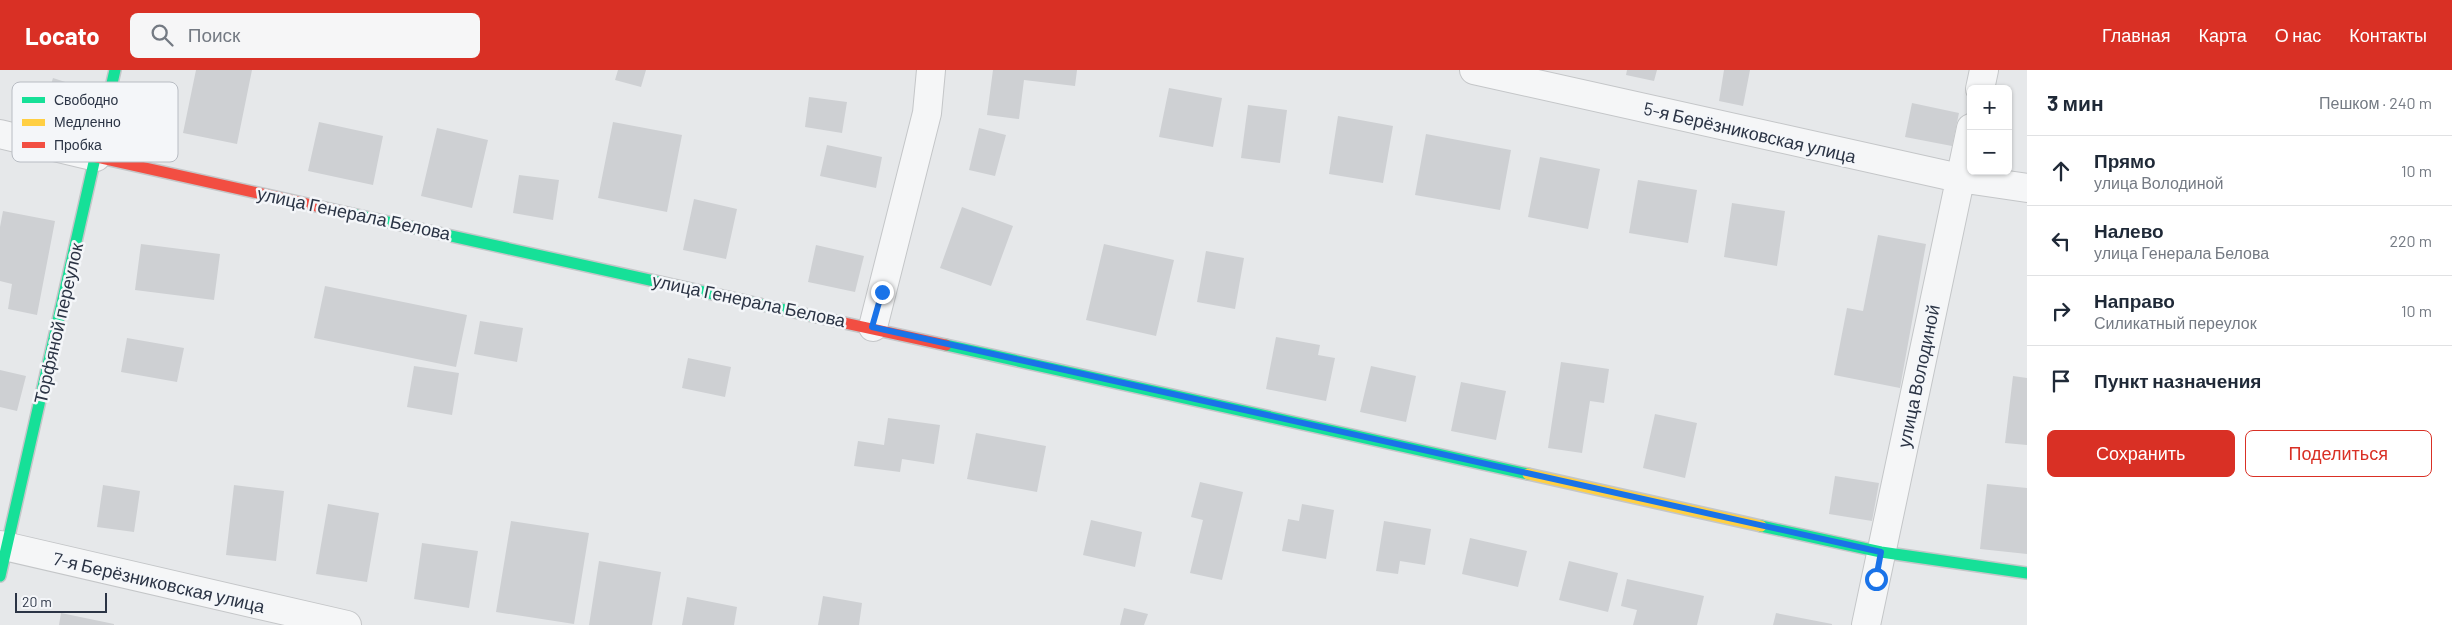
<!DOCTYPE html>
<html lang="ru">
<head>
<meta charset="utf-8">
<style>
  :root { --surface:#fff; --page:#f6f6f7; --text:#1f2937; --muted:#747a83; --line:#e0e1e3; --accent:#d93025 }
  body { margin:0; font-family:Barlow,sans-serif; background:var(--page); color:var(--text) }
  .controls { position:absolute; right:15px; top:15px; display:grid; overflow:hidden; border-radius:8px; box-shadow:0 1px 4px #0004 }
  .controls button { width:45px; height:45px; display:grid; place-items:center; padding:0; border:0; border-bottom:1px solid var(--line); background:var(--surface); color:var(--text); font:25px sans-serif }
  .scale { position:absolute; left:15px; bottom:12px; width:92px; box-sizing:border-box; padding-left:5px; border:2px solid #2b3445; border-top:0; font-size:14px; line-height:18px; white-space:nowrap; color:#2b3445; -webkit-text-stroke:4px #f4f6f9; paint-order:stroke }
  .stop { position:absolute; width:15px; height:15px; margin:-11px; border:4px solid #1a73e8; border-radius:50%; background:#fff }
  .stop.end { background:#1a73e8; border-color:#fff; box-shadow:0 1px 5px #0008 }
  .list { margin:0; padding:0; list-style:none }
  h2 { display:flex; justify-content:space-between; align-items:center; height:65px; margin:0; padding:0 20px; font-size:21px }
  h2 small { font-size:16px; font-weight:400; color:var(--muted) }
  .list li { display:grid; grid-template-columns:32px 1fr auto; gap:15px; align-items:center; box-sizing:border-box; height:70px; padding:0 20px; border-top:1px solid var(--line) }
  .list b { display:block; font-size:19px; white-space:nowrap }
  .list p { margin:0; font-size:16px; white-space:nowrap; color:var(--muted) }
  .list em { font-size:16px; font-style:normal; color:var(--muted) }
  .actions { display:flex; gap:10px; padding:15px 20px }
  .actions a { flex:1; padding:11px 0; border:1px solid var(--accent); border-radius:8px; text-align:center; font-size:18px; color:var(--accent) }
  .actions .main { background:var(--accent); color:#fff }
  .icon { flex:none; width:28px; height:28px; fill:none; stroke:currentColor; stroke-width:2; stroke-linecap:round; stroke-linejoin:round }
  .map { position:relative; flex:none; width:2027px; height:555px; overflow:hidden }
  header { display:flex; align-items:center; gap:30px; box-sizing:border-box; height:70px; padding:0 25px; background:var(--accent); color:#fff }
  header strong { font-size:24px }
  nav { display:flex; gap:28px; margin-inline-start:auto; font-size:18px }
  .search { width:350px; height:45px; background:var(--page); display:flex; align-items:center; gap:12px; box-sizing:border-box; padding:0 18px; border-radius:8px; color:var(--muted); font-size:19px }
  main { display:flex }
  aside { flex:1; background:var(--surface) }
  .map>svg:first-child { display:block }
  .building { fill:#ced0d3 }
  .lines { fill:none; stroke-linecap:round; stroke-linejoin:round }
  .street-casing { stroke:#c4c6c8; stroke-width:30 }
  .fast-casing { stroke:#c4c6c8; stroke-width:14 }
  .slow-casing { stroke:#c4c6c8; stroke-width:14 }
  .jam-casing { stroke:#c4c6c8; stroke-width:14 }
  .street { stroke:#f5f6f7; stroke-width:28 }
  .fast { stroke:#16e098; stroke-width:11 }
  .slow { stroke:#ffcf43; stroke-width:11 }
  .jam { stroke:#f24e42; stroke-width:11 }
  .route { stroke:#1a73e8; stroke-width:6 }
  .labels { text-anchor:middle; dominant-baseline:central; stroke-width:5; stroke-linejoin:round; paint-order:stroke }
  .street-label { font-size:18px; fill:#2b3445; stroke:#f4f6f9 }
  .key { fill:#f4f6f9; stroke:#b8bcc3; stroke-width:1 }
  .key-label { font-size:14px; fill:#2b3445 }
</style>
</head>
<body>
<header>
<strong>Locato</strong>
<div class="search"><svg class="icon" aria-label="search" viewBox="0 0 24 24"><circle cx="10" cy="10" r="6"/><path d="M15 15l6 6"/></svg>Поиск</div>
<nav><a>Главная</a><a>Карта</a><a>О нас</a><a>Контакты</a></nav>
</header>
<main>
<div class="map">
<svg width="2027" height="555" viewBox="0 0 2027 555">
  <rect width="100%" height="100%" fill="#e6e8ea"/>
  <!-- building -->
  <path class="building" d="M196,0H252L237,74L183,63Z
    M618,0H646L641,17L615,10Z
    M993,0H1077L1075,16L1024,10L1019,49L987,45Z
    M1627,0H1657L1654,11L1626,5Z
    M1724,0H1750L1743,36L1719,31Z
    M53,8L93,21L83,54L42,42Z
    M1169,18L1222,28L1213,77L1159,67Z
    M809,27L847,32L842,63L805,57Z
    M1912,33L1959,43L1952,76L1905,67Z
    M1248,35L1287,40L1280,93L1241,88Z
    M1338,46L1393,56L1383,113L1329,104Z
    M319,52L383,66L373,115L308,101Z
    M613,52L682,65L667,142L598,128Z
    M437,58L488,70L472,138L421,126Z
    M979,58L1006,65L995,106L969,100Z
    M1426,64L1511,80L1500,140L1415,125Z
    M827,75L882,87L876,118L820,106Z
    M1540,87L1600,99L1588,159L1528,147Z
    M519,105L559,110L553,150L513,143Z
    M1638,110L1697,120L1688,173L1629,163Z
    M694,129L737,139L726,189L683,180Z
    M1732,133L1785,141L1777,196L1724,187Z
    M962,137L1013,156L991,216L940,198Z
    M3,141L55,151L37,245L8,239L12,214L0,211V157Z
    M1878,165L1926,174L1900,318L1834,305L1847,238L1863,241Z
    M141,174L220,184L214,230L135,220Z
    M1104,174L1174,190L1156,266L1086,250Z
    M816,175L864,186L855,222L808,212Z
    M1206,181L1244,188L1235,239L1197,232Z
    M325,216L467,245L456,297L314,268Z
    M480,251L523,258L517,292L474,284Z
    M1276,267L1320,275L1318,285L1335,288L1326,331L1266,319Z
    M127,268L184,278L177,312L121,302Z
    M688,288L731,297L725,327L682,318Z
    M1561,292L1609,299L1604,333L1590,331L1582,383L1548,378Z
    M414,296L459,303L452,345L407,337Z
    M1371,296L1416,306L1406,352L1360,342Z
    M0,300L26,306L17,341L0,337Z
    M2013,306L2027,308V375L2005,373Z
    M1461,312L1506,321L1496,370L1451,361Z
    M1655,344L1697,353L1685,408L1643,398Z
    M888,348L940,355L934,394L902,389L900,402L854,396L858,371L884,375Z
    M976,363L1046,376L1037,422L967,409Z
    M1835,406L1879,413L1872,451L1829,444Z
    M1200,412L1243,422L1222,510L1190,503L1203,450L1191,447Z
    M1987,414L2027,418V484L1980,479Z
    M103,415L140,421L134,462L97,457Z
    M234,415L284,421L276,491L226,485Z
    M328,434L379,443L367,512L316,504Z
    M1302,434L1334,440L1326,489L1282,481L1288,449L1299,451Z
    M1091,450L1142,462L1135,497L1083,485Z
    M511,451L589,463L574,554L496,542Z
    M1384,451L1431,459L1425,495L1400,491L1398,504L1376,501Z
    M1470,468L1527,481L1518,517L1462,504Z
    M422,473L478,481L469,538L414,529Z
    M599,491L661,502L652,555H589Z
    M1569,491L1618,503L1608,542L1559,530Z
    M1627,509L1704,526L1697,555H1633L1637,540L1621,536Z
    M823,526L862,533L859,555H818Z
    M687,527L737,537L734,555H682Z
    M1124,538L1148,544L1144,555H1120Z
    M61,543L114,554V555H59Z
    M1776,543L1832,554V555H1773Z"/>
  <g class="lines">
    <defs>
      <path id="street" d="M1474,0L1959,108L2027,118
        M1980,19L1984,0
        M0,64L96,87
        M873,257L927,43L931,0
        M0,475L347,555
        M1866,555L1971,58"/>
      <path id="fast" d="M352,144L817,247
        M946,275L1528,404
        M1761,456L1881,482L2027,503
        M0,506L115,0"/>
      <path id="slow" d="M1528,404L1761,456"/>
      <path id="jam" d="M96,87L352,144
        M817,247L946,275"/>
    </defs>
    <!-- street casing -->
    <use href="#street" class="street-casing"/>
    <!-- fast casing -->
    <use href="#fast" class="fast-casing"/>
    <!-- slow casing -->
    <use href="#slow" class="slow-casing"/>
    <!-- jam casing -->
    <use href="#jam" class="jam-casing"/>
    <!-- street -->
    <use href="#street" class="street"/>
    <!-- fast -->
    <use href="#fast" class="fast"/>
    <!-- slow -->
    <use href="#slow" class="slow"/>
    <!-- jam -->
    <use href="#jam" class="jam"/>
  </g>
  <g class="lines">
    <!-- route -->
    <path class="route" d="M882,222L872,257L1881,482L1876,509"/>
  </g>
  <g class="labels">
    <!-- street labels -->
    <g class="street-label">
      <text transform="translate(1750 62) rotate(13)">5-я Берёзниковская улица</text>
      <text transform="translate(354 143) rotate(12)">улица Генерала Белова</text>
      <text transform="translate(749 230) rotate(12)">улица Генерала Белова</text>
      <text transform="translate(58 253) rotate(-77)">Торфяной переулок</text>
      <text transform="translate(1918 306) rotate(-78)">улица Володиной</text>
      <text transform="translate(159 512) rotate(13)">7-я Берёзниковская улица</text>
    </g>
  </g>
  <!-- legend -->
  <rect x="12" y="12" width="166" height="80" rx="8" class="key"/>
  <rect x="22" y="27" width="23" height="6" fill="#16e098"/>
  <rect x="22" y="49" width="23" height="7" fill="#ffcf43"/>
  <rect x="22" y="72" width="23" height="6" fill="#f24e42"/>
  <g class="key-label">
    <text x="54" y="35">Свободно</text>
    <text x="54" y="57">Медленно</text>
    <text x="54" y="80">Пробка</text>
  </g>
</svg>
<div class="controls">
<button>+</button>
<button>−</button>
</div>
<div class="scale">20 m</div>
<div class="stop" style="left:1876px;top:509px"></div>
<div class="stop end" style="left:882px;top:222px"></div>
</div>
<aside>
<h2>3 мин<small>Пешком · 240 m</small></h2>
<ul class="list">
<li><svg class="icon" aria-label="ahead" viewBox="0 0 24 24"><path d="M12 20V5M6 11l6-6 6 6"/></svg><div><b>Прямо</b><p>улица Володиной</p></div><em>10 m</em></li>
<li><svg class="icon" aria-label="left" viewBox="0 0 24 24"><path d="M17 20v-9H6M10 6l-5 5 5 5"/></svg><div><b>Налево</b><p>улица Генерала Белова</p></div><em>220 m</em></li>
<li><svg class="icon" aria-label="right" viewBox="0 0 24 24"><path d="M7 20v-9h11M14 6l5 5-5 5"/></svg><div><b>Направо</b><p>Силикатный переулок</p></div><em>10 m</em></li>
<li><svg class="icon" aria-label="arrive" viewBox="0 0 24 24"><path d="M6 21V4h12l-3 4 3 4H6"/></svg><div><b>Пункт назначения</b></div></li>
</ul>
<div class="actions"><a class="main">Сохранить</a><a>Поделиться</a></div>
</aside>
</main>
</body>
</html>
